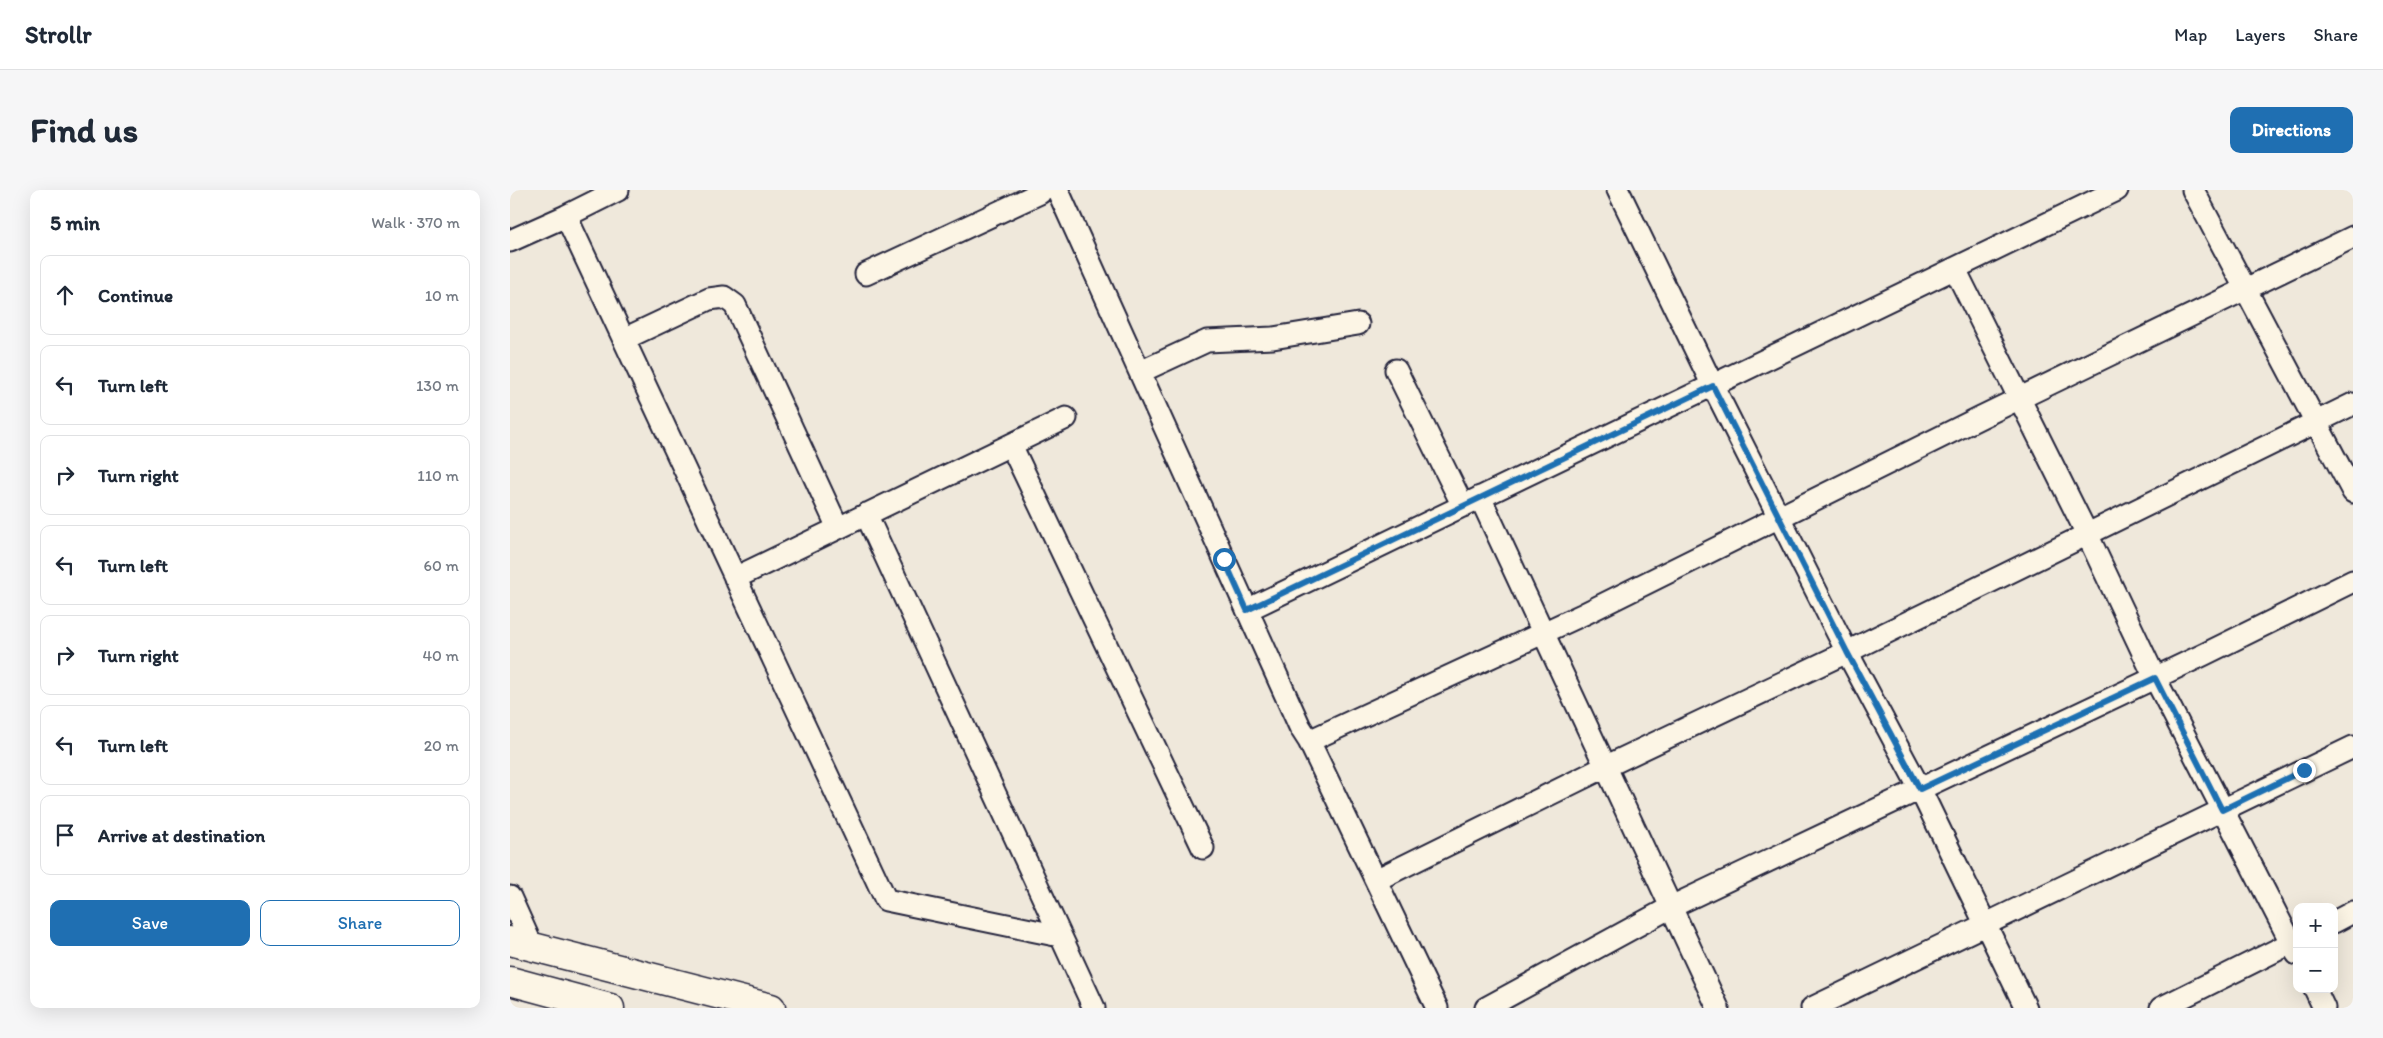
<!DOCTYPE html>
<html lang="en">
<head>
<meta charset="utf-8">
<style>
  :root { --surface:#fff; --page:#f6f6f7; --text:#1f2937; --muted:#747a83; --line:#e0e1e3; --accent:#1f6fb2 }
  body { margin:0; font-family:Itim,sans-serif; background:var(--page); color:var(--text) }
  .controls { position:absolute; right:15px; bottom:15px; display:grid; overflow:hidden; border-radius:10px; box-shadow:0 5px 20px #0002 }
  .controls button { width:45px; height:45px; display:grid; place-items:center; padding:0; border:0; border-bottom:1px solid var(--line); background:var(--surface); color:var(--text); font:25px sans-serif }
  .stop { position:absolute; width:15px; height:15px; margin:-11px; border:4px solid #1f6fb2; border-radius:50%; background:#fff }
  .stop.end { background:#1f6fb2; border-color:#fff; box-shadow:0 1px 5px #0008 }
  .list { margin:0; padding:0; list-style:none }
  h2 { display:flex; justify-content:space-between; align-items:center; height:65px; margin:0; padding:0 20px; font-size:21px }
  h2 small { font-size:16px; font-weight:400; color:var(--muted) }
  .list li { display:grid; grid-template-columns:32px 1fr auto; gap:15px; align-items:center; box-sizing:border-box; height:80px; margin:0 10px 10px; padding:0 10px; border:1px solid var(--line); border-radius:10px }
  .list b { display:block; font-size:19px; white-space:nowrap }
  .list em { font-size:16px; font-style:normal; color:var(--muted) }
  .actions { display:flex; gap:10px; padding:15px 20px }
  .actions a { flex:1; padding:11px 0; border:1px solid var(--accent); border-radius:10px; text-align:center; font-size:18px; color:var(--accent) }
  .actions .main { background:var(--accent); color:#fff }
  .icon { flex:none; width:28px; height:28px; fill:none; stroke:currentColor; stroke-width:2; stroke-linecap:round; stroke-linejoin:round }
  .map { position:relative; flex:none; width:1843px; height:818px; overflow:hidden; border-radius:10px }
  header { display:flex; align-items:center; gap:30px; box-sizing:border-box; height:70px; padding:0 25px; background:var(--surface); border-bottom:1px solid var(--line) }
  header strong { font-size:24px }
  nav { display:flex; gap:28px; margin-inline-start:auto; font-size:18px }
  .intro { display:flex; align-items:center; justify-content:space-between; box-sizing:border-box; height:120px; padding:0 30px }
  h1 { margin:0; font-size:35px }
  .button { padding:12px 22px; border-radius:10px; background:var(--accent); color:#fff; font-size:18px; font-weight:700 }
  main { display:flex; gap:30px; padding:0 30px }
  aside { flex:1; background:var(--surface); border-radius:10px; box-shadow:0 5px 20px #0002 }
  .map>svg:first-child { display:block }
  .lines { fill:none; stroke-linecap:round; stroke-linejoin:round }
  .minor-casing { stroke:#22223b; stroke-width:25 }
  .primary-casing { stroke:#22223b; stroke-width:31 }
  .minor { stroke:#fcf5e5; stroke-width:21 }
  .primary { stroke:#fcf5e5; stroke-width:28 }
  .route { stroke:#1f6fb2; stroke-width:6 }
</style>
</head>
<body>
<header>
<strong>Strollr</strong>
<nav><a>Map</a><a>Layers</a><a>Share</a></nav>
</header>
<div class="intro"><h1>Find us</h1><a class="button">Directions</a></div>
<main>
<aside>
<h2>5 min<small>Walk · 370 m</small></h2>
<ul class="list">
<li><svg class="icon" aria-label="ahead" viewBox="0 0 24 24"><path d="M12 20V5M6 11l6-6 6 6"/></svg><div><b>Continue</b></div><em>10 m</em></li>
<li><svg class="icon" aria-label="left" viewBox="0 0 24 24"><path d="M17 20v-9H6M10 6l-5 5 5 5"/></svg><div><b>Turn left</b></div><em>130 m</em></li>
<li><svg class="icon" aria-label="right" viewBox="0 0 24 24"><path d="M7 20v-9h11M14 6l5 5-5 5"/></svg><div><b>Turn right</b></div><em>110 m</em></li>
<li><svg class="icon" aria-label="left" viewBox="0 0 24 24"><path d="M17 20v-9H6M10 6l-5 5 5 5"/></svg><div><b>Turn left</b></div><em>60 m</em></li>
<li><svg class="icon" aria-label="right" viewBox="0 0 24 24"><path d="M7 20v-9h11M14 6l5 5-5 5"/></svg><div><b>Turn right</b></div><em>40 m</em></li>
<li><svg class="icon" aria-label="left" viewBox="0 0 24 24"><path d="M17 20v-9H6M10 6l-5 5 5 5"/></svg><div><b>Turn left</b></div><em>20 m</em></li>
<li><svg class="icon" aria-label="arrive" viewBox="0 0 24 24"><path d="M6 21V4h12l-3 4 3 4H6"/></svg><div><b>Arrive at destination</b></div></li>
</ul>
<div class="actions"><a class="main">Save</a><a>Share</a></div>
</aside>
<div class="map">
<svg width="1843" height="818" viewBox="0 0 1843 818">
  <rect width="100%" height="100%" fill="#efe8db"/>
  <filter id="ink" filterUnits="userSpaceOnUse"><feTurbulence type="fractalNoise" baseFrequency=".02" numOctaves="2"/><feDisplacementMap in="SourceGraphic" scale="10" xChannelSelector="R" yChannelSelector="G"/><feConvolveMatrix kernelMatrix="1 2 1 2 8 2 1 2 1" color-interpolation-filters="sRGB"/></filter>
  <g filter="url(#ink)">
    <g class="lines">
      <defs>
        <path id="minor" d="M1108,0L1203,196L1337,462L1410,599L1516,818
          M1683,0L1843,302
          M548,1L790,537L799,551L927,818
          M56,26L376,710L550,746
          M0,51L56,26L108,0
          M1445,79L1577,344L1645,488L1787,764
          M356,84L530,3
          M114,149L199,109L214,107L225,115L328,338
          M886,180L953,316
          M630,182L697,151L763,148L848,134
          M501,255L693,658
          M970,307L1208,818
          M356,324L584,818
          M225,388L556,228
          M737,420L1607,0
          M799,551L1074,424L1471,227L1843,47
          M866,690L1097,576L1337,462L1843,214
          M0,707L22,756
          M1824,732L1843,722
          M1805,799L1814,818
          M976,818L1163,716L1693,465L1843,391
          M1302,818L1843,557
          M1651,818L1787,750"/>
        <path id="primary" d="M0,751L261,818
          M0,791L100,818"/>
      </defs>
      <!-- minor casing -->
      <use href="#minor" class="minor-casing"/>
      <!-- primary casing -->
      <use href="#primary" class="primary-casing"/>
      <!-- minor -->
      <use href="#minor" class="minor"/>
      <!-- primary -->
      <use href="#primary" class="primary"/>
    </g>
  </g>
  <g class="lines" filter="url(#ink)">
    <!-- route -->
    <path class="route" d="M714,369L737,420L1203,196L1337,462L1410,599L1645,488L1712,620L1794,580"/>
  </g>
</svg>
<div class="controls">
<button>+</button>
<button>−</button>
</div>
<div class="stop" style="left:714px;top:369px"></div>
<div class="stop end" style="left:1794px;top:580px"></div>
</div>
</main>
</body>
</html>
